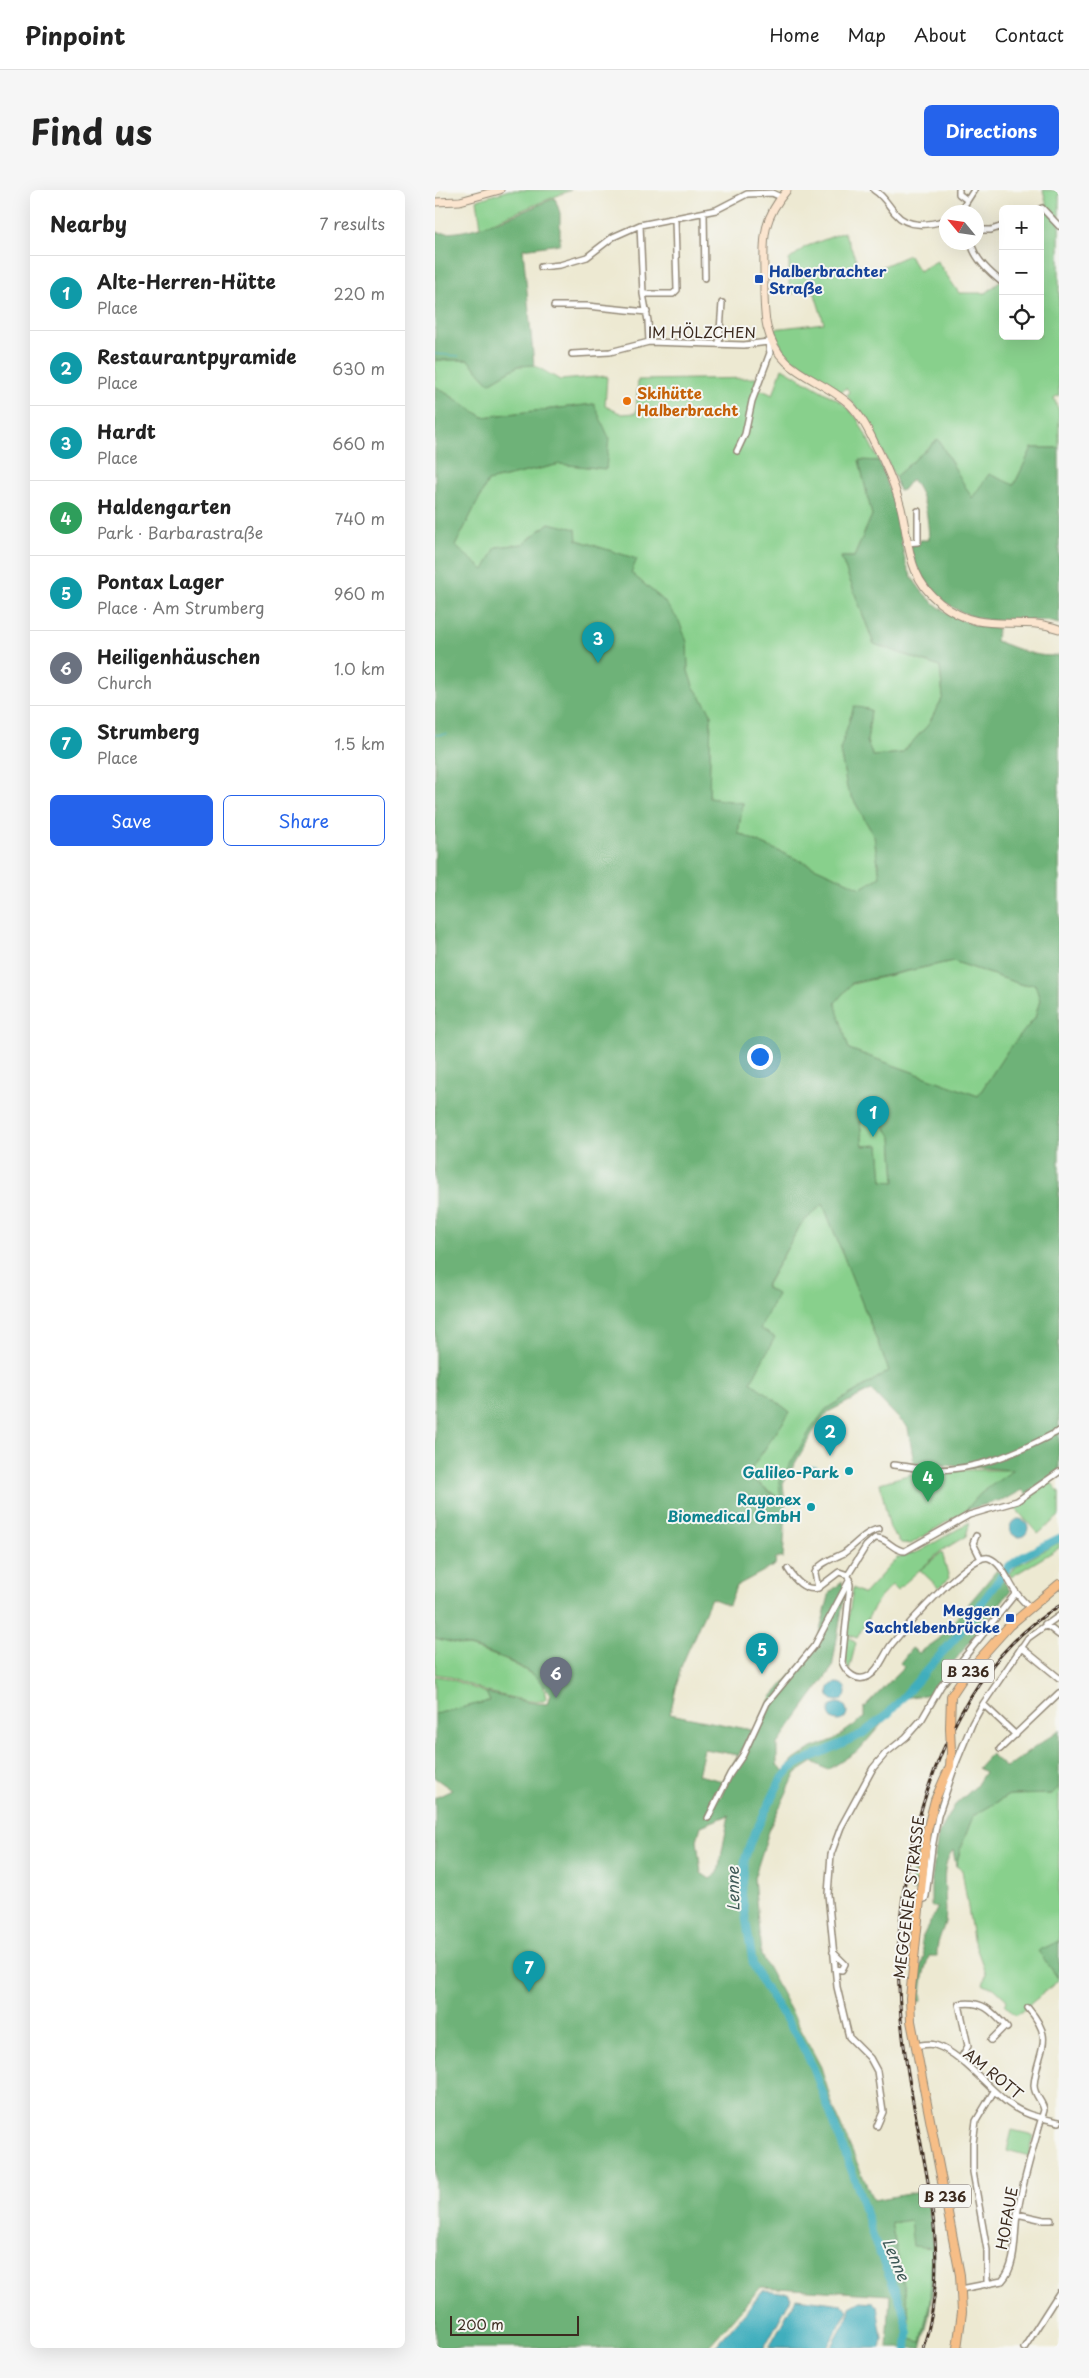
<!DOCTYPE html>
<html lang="en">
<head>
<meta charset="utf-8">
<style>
  :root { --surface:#fff; --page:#f6f6f6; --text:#222; --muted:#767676; --line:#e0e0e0; --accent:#2563eb }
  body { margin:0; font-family:"Playpen Sans",sans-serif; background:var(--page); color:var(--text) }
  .controls { position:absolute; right:15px; top:15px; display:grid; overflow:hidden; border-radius:8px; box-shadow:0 5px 20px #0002 }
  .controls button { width:45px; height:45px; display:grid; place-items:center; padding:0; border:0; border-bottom:1px solid var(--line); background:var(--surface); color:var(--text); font:25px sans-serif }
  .compass { position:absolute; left:504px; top:15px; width:45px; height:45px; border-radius:50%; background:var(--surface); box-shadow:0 5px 20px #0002; rotate:299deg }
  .scale { position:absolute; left:15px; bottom:12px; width:129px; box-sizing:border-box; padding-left:5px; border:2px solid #3b2a1e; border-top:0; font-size:14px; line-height:18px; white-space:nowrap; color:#3b2a1e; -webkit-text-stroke:4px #f6f6f2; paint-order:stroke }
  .you { position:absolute; left:324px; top:866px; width:18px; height:18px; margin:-12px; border:4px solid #fff; border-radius:50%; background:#1a73e8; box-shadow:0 0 0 8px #1a73e833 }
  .badge { display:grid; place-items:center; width:32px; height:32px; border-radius:50%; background:var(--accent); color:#fff; font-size:16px; font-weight:700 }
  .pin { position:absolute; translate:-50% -41px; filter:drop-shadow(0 1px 2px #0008) }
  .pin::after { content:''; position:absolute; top:26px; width:18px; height:15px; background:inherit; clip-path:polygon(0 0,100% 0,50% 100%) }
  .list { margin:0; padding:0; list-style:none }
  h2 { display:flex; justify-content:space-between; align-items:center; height:65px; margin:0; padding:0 20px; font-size:21px }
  h2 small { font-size:16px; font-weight:400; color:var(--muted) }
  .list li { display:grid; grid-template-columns:32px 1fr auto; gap:15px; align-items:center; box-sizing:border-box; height:75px; padding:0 20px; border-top:1px solid var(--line) }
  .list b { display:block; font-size:19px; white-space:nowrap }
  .list p { margin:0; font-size:16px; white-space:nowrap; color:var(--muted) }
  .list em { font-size:16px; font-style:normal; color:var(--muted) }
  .actions { display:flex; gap:10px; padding:15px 20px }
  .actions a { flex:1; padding:11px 0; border:1px solid var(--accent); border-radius:8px; text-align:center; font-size:18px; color:var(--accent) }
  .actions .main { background:var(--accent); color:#fff }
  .icon { flex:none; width:28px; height:28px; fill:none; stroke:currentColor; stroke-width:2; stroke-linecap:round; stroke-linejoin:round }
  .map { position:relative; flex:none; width:624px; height:2158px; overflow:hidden; border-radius:8px }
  header { display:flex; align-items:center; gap:30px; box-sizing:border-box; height:70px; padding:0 25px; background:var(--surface); border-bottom:1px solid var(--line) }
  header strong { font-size:24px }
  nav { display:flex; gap:28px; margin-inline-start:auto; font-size:18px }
  .intro { display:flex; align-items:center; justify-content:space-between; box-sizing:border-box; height:120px; padding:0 30px }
  h1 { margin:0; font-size:35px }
  .button { padding:12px 22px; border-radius:8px; background:var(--accent); color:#fff; font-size:18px; font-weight:700 }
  main { display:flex; gap:30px; padding:0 30px }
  aside { flex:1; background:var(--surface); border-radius:8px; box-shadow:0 5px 20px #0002 }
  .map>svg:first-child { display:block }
  .green { fill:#88d08c; stroke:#627d55 }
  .forest { fill:#6eb278; stroke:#546e4b; fill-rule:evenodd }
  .water { fill:#40aebd; stroke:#3e6c6e }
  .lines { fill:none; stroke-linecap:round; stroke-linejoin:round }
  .stream { stroke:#40aebd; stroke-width:1 }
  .river { stroke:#40aebd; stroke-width:8 }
  .street-casing { stroke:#948a78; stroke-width:8 }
  .secondary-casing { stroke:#948a78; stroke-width:9 }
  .primary-casing { stroke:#948a78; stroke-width:10 }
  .street { stroke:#fff; stroke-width:5 }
  .secondary { stroke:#fbe5cf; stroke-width:7 }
  .primary { stroke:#f6be87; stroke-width:8 }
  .rail-casing { stroke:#3b2a1e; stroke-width:3 }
  .rail { stroke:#f6f6f2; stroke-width:1; stroke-dasharray:4; stroke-linecap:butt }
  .primary-bridge-casing { stroke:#948a78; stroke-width:10; stroke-linecap:butt }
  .primary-bridge { stroke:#f6be87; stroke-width:8 }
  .transit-dot { fill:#1a4fb4; stroke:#f6f6f2; stroke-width:2 }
  .food-dot { fill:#e8710a; stroke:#f6f6f2; stroke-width:2 }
  .culture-dot { fill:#0f9aa8; stroke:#f6f6f2; stroke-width:2 }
  .labels { text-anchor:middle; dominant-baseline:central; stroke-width:4; stroke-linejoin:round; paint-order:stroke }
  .shield { fill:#f6f6f2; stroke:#73675e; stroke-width:1 }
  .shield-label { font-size:14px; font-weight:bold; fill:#3b2a1e }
  .transit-label { font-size:15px; font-weight:bold; fill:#164399; stroke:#f6f6f2; text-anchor:start }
  .street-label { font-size:15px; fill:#3b2a1e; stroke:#f6f6f2 }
  .food-label { font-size:15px; font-weight:bold; fill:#c56008; stroke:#f6f6f2; text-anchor:start }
  .culture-label { font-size:15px; font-weight:bold; fill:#0d838f; stroke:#f6f6f2; text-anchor:end }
  .water-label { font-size:16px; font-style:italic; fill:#3d5856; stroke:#f6f6f2 }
</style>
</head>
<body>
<header>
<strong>Pinpoint</strong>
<nav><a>Home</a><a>Map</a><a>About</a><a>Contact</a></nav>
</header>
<div class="intro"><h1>Find us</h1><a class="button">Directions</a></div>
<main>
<aside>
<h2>Nearby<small>7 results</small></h2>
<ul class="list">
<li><span class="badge" style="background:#0f9aa8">1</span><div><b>Alte-Herren-Hütte</b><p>Place</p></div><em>220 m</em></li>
<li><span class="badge" style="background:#0f9aa8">2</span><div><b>Restaurantpyramide</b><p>Place</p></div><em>630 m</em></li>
<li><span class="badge" style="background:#0f9aa8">3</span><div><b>Hardt</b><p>Place</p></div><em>660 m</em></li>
<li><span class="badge" style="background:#2e9e5b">4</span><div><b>Haldengarten</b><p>Park · Barbarastraße</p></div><em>740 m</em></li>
<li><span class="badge" style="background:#0f9aa8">5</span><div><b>Pontax Lager</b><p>Place · Am Strumberg</p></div><em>960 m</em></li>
<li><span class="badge" style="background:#6b7280">6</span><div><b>Heiligenhäuschen</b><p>Church</p></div><em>1.0 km</em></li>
<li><span class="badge" style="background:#0f9aa8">7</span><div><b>Strumberg</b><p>Place</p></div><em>1.5 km</em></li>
</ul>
<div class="actions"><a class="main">Save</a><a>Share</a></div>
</aside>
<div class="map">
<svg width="624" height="2158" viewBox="0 0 624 2158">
  <rect width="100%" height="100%" fill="#f6f6f2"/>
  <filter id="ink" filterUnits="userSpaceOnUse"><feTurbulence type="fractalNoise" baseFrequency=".02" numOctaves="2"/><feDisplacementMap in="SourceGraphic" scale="10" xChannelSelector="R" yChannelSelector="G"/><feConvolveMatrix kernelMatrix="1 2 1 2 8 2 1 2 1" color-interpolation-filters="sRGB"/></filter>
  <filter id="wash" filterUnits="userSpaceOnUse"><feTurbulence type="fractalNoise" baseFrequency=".0096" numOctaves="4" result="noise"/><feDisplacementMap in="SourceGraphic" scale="20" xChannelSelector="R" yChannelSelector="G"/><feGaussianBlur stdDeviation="1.12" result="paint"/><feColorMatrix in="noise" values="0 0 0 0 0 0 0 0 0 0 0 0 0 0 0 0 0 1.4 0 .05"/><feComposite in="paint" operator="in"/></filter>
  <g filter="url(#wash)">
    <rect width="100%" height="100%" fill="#ede9d2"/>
    <!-- green -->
    <path class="green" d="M74,0H136L46,37L42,10Z
      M608,0H624V205L619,208L624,221V258H597L579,295L536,308L503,249L460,287L434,233L412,206L414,201L411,198L406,202L380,188L358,173L350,164L338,139L389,133L379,101L354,104V70L370,57L409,42L428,85L474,65L484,81L502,71L524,103H551L567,90L563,85L568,82V146H605V19L612,15Z
      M0,170H33L54,193L83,176L99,175L125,190L172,186L170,216L187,224L201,223L203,190L322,188L320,197L338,205L347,178L406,212L422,228L444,271L424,270L437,325L419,367H406L439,454L505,477L508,507L493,535L467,563L438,566L432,552L436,520L419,517L405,560L412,598L439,646L445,687L426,698L303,643L308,613L274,608L276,523L258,496L253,481L252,452L228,410L196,383L201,369L142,350L114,333L88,354L61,357L49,381L20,356L53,291L125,274L171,279L159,214L48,227L0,196Z
      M518,771L588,795L600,794L605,810L600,828L573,860L543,906L414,859L399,813L417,794Z
      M444,929L457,947L460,992L447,991L444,955L428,956L425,932Z
      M388,1014L454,1181L391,1219L344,1293L347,1310L312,1285L355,1222L316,1192L339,1147L324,1139L342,1104L330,1098L366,1034Z
      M490,1280H579L545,1304L531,1320L476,1354L466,1353L455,1339L445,1293Z
      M615,1291L624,1302V1326L603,1344L580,1318Z
      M535,1332L531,1346L506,1361L462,1400L457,1395L443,1410L422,1448L411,1444L418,1398L429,1404L462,1368L485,1361Z
      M624,1352V1358L576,1387L574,1383L583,1375Z
      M507,1362L514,1388L504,1398L485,1380Z
      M411,1445L421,1453L414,1480L409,1466Z
      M0,1448C38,1458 77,1467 108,1493L111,1509L109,1511H92L52,1502L13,1486L0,1484Z
      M0,1486L13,1488L51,1503L55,1511L0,1524Z
      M624,1597V1751L604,1761L624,1790L581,1826L569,1814L572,1811L571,1809L559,1798L548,1794L551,1784L538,1749L527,1680L521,1676L526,1657L538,1626L574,1605L617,1604Z
      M482,1659L485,1662L482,1701H475Z
      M577,1940L599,1945L594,1966L572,1960Z
      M475,2030L497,2058L495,2111L486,2153L475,2149L473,2115L456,2033Z"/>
    <!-- forest -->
    <path class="forest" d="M120,8L125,23V54L88,59L99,175L83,176L54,193L33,170H0V42C33,48 88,21 120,8Z
      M0,196L48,227L159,214L174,248L171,279L125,274L53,291L20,356L49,380L61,357L88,354L114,333L141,339L142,350L202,369L196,383L228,410L244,431L252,452L253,481L258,496L276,523L274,608L308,613L303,643L426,698L445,687L439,646L412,598L405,560L419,516L436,520L432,552L438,566L467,563L493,535L508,507L505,477L439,454L406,367H419L437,325L424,270L444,271C451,290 459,309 463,329C466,346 467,365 474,381C489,414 528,438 563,438L561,451C581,458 603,469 624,465V1280L591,1304L587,1300L573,1308L531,1320L545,1304L578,1280L479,1273L473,1238L436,1200L393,1222L378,1242L348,1294L351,1321L348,1368H341L340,1375L301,1396L294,1415L276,1408L246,1477L235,1524L317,1540L282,1606L285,1608L337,1507L381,1456L395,1402L407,1392L410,1401L397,1478L342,1554V1575L349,1581L359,1570L377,1558L398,1550L429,1528V1518L469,1477L465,1473L477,1458L484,1463L504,1449L562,1380L575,1401L513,1479L496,1504L469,1508L424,1560L393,1580L378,1572L361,1583L336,1635L319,1688L326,1765L386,1877L398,1917L438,2010L491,2001C501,2060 503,2099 486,2158H452L455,2105L326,2097L272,2158H0V1608L17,1600L0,1588V1524L55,1511L51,1503L92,1512L112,1514L115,1504C94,1469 37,1457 0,1448ZM518,771L588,795L600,794L605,810L600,828L573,860L543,906L414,859L400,813L417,793ZM444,929L457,947L460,992L447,991L444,955L428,956L425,932ZM388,1014L454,1181L391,1219L376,1239L344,1293L346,1310L312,1285L355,1222L316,1192L340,1147L325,1139L342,1104L330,1097L366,1034ZM269,1559L303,1565L288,1591L263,1585ZM294,1625L283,1683L275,1689L266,1683L262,1650L266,1636ZM475,2030L478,2056L497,2058L495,2111L486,2152L475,2149L473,2115L456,2033Z
      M503,249L537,308L554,284L579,295L597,258H624V434C598,426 573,434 547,429C510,421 483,392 475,356L485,353V350H494C493,327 491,308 477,289L468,300L464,301L460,287Z
      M624,1540V1597L617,1604L574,1605L538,1626L526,1657L521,1676L518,1660C502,1680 514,1708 510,1732C507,1744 501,1752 502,1766H494C489,1780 485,1797 487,1811L482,1812L484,1782L489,1766L486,1750L503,1717L496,1716V1695L503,1645L520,1615L541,1596L550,1582L543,1578L556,1564L571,1578Z
      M624,1751V1789L603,1761Z"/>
    <!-- water -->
    <path class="water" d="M575 1338a9 9 0 1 1 18 0a9 9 0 1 1-18 0Z
      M393 1502a9 9 0 1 1 18 0a9 9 0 1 1-18 0Z
      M394 1522a9 9 0 1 1 18 0a9 9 0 1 1-18 0Z
      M329,2100L353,2103L356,2108L329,2158H279Z
      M361,2108L407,2114L413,2120L392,2158L334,2157Z
      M426,2111L438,2112L442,2116L447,2148L445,2158H396L413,2127L415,2117Z"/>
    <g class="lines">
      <!-- stream -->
      <path class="stream" d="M0,164L24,166
        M0,545L12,544
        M371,1280L376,1276L382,1277"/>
      <!-- river -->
      <path class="river" d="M472,2158L473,2143L467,2116L439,2050L423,1998L378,1877L362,1846L327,1793L318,1774L307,1705L310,1669L315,1653L345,1591L355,1579L366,1572L427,1544L454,1523L523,1445L573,1377L587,1367L624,1348"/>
    </g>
  </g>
  <g filter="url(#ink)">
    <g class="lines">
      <defs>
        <path id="street" d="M439,0C449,6 453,15 460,23C473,39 494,35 512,30
          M524,0V4L532,10
          M605,19L607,18L624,36
          M525,22L539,0
          M269,23L270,88
          M205,35L208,104L213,131L214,152
          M542,40H556L568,36
          M536,52C539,69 555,83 568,93
          M106,77L125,75L152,67L178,47L205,35L281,20L312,4L337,3L346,7
          M208,104H238L242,100L240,29
          M119,116H152L212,122
          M284,154L287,113
          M137,164L175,162L214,152L309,155L333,152L336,150
          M302,261L310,244L317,211L335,163L333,152
          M471,353L483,352V321
          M458,1275C470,1276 484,1279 496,1280C542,1281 584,1262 624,1241
          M541,1346L538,1353L546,1369
          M353,1379C360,1390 369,1401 383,1398
          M413,1385L415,1395L407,1472C411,1483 422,1493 434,1486C444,1480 449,1465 456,1455C469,1439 536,1362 554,1368C567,1373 573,1391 580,1401C584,1407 590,1413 595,1418
          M413,1385L431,1356L440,1348C452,1347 458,1361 470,1361L534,1325L582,1311L624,1282
          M383,1398L380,1383C383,1373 400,1368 409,1363C419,1356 431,1341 444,1339
          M383,1398L404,1382L413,1385
          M610,1434L624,1445
          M586,1457L624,1488
          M548,1514L581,1545
          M565,1559L624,1503
          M273,1628L295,1584L308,1565L332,1513L380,1455L415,1389
          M485,1709H490L491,1706L497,1658L503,1626L521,1573L537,1534L548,1514L593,1448L624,1426
          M398,1762L410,1774L407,1780L400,1779
          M556,1850L570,1836
          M480,1856C487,1855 494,1853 500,1855C526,1863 551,1896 573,1913C588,1925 606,1928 624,1932
          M525,1870L533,1856L524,1814C548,1810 557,1821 572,1838
          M442,1936L448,1922L442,1881L435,1868L414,1847L402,1797L393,1704L396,1664L406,1637L438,1578L451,1563L471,1547L487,1529L506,1496L581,1403
          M582,2024L609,2030H616
          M552,2095V2060L538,1982V1953L541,1931L559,1901
          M526,2099L567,2091C582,2075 579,2046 582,2025C588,1990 599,1954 609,1920C608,1911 599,1906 599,1895C602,1859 622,1852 593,1818
          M589,2158L624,2103"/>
        <path id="secondary" d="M352,0C329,27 328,45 329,80C329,99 328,119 332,137C343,183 381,186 412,212C424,222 432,237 439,252C450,273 460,295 466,318C475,356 472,386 505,413C548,447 581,424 624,439
          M0,12L25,11L65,0"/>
        <path id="primary" d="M515,1537L516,1506L530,1485L574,1436L624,1394
          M516,1562L515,1576L500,1610L492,1641L475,1808L476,1831L525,2085L527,2122L522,2158"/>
      </defs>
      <!-- street casing -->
      <use href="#street" class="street-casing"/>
      <!-- secondary casing -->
      <use href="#secondary" class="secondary-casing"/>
      <!-- primary casing -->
      <use href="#primary" class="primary-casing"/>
      <!-- street -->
      <use href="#street" class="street"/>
      <!-- secondary -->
      <use href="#secondary" class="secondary"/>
      <!-- primary -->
      <use href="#primary" class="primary"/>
      <defs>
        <path id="rail" d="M488,2158C520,2064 484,1964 471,1870C465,1829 462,1788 464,1746C471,1631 519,1479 624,1416"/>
      </defs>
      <!-- rail casing -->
      <use href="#rail" class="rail-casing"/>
      <!-- rail -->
      <use href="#rail" class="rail"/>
      <defs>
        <path id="primary-bridge" d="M515,1537L516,1562"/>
      </defs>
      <!-- primary-bridge casing -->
      <use href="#primary-bridge" class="primary-bridge-casing"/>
      <!-- primary-bridge -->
      <use href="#primary-bridge" class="primary-bridge"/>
    </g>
  </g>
  <!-- markers -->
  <g class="transit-dot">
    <rect x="319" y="84" width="10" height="10" rx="2.5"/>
    <rect x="570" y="1423" width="10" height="10" rx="2.5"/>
  </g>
  <circle class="food-dot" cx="192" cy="211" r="5"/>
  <g class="culture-dot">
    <circle cx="414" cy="1281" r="5"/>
    <circle cx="376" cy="1317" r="5"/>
  </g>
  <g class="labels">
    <!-- shield labels -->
    <g class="shield">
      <rect x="507" y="1469.5" width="52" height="23" rx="4"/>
      <rect x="484" y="1994.5" width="52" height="23" rx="4"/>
    </g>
    <g class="shield-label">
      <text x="533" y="1481">B 236</text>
      <text x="510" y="2006">B 236</text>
    </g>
    <!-- transit labels -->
    <g class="transit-label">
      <text x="334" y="80">Halberbrachter<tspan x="334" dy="17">Straße</tspan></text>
      <text x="565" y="1419" text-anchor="end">Meggen<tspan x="565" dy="17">Sachtlebenbrücke</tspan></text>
    </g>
    <!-- street labels -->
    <g class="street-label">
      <text x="267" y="141">IM HÖLZCHEN</text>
      <text transform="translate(473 1707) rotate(-83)">MEGGENER STRASSE</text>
      <text transform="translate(559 1883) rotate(39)">AM ROTT</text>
      <text transform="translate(571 2028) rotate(-80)">HOFAUE</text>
    </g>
    <!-- food labels -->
    <g class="food-label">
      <text x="202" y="202">Skihütte<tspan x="202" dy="17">Halberbracht</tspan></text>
    </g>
    <!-- culture labels -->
    <g class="culture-label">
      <text x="404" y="1281">Galileo-Park</text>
      <text x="366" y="1308">Rayonex<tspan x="366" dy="17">Biomedical GmbH</tspan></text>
    </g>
    <!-- water labels -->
    <g class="water-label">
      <text transform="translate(297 1699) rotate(-91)">Lenne</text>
      <text transform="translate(462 2069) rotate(67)">Lenne</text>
    </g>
  </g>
</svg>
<div class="controls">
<button>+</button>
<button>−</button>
<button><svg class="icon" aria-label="locate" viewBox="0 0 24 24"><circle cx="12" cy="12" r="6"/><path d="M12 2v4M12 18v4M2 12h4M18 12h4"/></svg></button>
</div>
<svg class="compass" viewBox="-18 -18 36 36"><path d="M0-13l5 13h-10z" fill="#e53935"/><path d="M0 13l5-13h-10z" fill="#767676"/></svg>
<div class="scale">200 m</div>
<div class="you"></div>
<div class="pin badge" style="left:438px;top:947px;background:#0f9aa8">1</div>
<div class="pin badge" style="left:395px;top:1266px;background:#0f9aa8">2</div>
<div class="pin badge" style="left:163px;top:473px;background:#0f9aa8">3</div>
<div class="pin badge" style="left:493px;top:1312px;background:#2e9e5b">4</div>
<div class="pin badge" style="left:327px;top:1484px;background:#0f9aa8">5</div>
<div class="pin badge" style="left:121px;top:1508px;background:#6b7280">6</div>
<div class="pin badge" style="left:94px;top:1802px;background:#0f9aa8">7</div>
</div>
</main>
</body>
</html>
